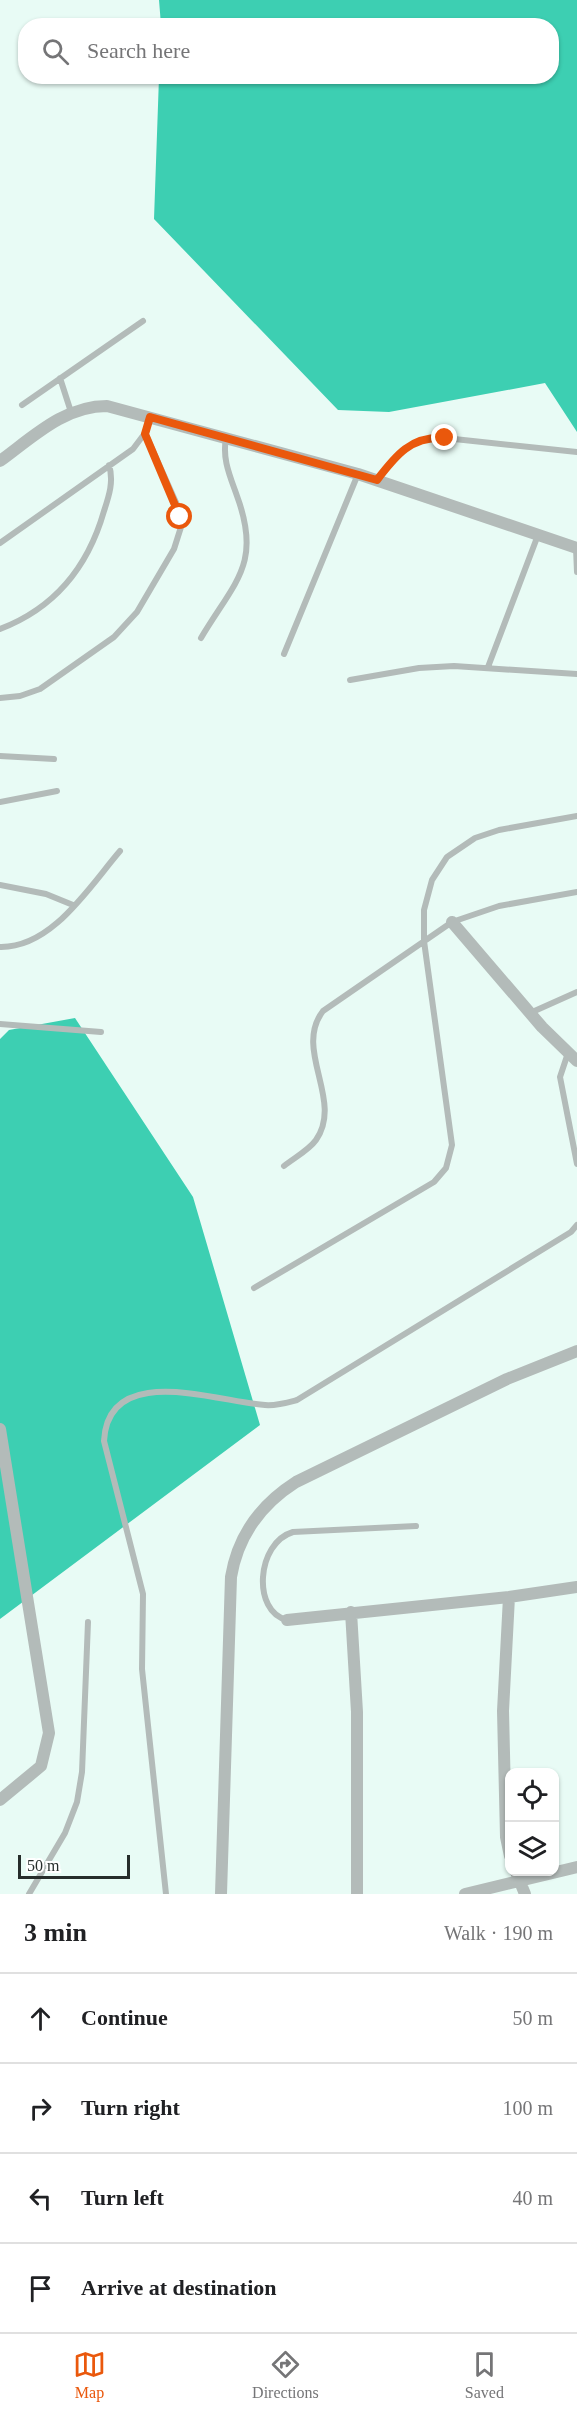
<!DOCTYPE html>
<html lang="en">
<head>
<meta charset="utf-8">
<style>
  :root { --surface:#fff; --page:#f6f6f6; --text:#202124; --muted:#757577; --line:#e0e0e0; --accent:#ea580c }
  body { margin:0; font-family:"Times New Roman",serif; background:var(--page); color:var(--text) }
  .controls { position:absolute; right:18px; bottom:18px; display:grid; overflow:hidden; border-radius:12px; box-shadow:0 2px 4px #0004 }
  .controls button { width:54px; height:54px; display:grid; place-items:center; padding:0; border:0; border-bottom:2px solid var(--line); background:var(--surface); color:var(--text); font:30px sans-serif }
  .scale { position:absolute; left:18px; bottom:15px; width:112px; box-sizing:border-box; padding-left:6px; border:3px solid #262d2b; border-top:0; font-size:16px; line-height:21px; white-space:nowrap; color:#262d2b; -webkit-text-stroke:4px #fff; paint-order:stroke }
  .stop { position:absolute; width:18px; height:18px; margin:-14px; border:4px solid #ea580c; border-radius:50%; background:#fff }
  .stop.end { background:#ea580c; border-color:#fff; box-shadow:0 2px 6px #0008 }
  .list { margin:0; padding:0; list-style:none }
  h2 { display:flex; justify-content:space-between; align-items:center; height:78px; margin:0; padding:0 24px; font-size:26px }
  h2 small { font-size:20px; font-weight:400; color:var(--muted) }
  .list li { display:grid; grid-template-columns:39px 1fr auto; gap:18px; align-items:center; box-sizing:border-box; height:90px; padding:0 24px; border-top:2px solid var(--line) }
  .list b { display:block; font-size:22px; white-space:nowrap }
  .list em { font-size:20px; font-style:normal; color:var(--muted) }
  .icon { flex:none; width:33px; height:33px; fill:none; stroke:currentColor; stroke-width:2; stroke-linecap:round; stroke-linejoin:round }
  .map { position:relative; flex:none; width:577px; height:1894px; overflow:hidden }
  .search { position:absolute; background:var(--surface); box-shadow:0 2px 4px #0004; left:18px; right:18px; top:18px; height:66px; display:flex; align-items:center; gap:15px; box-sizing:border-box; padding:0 21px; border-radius:24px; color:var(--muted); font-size:22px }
  .sheet { height:438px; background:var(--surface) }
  nav { display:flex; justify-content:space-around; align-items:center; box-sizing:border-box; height:84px; border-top:2px solid var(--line); background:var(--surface); font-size:16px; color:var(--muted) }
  nav a { display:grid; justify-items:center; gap:3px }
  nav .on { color:var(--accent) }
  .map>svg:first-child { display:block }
  .forest { fill:#3dcfb2 }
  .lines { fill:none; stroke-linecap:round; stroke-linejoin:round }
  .lane { stroke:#b3bbb9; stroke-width:6 }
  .street { stroke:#b3bbb9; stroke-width:12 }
  .route { stroke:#ea580c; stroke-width:8 }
</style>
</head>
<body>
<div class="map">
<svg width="577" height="1894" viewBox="0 0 577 1894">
  <rect width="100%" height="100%" fill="#e8fbf5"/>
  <!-- forest -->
  <path class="forest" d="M159,0H577V432L545,383L389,412L338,410L154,219L159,77L552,76V26L161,25Z
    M75,1018L193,1197L260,1425L0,1619V1039L9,1030Z"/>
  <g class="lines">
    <!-- lane -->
    <path class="lane" d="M60,378L71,412
      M22,405L143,321
      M378,480C396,455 411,436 445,438L577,452
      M0,543L133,449L145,433L150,418
      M576,548L577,572
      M0,629C55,608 88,567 104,511C109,496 114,481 109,465
      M201,638C235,581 262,564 237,496C230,476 222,459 226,438
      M284,654L358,474
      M488,667L538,535
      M350,680L419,668L454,666L577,674
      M0,698L20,696L40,689L114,637L137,612L174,549L181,527L178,507L145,433
      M0,756L54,759
      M0,802L57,791
      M0,885L46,894L73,905
      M0,947C52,948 89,887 120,851
      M530,1013L577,992
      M0,1024L101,1032
      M568,1053L560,1077L577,1164
      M284,1166C294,1158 309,1150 316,1140C344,1100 293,1050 323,1011L452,922L499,906L577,892
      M254,1288L434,1182L446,1168L452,1145L424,941V910L432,880L447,857L475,838L499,830L577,816
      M287,1620C252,1612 256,1543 293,1532L416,1526
      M29,1894L65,1833L77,1802L82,1772L88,1622
      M166,1894L142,1669L143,1594L104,1441C108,1361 218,1402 265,1405C276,1406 286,1403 297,1400L571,1232L577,1225"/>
    <!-- street -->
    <path class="street" d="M0,461C33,437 64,406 107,406L358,474L577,548
      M452,922L542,1027L577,1061
      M0,1429L49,1733L41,1766L0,1800
      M509,1597L503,1711L506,1837L510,1856
      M351,1612L357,1712V1894
      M287,1620L509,1597L577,1587
      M516,1872L525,1894
      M221,1894L231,1577C238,1535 260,1505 296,1482L507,1379L577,1351
      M465,1894L577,1867"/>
  </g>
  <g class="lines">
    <!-- route -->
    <path class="route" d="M180,517L145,434L150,417L377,480C396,455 411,436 445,438"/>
  </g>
</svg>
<div class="controls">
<button><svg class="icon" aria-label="locate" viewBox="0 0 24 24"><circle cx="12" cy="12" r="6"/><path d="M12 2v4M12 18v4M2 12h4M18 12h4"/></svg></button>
<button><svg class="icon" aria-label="layers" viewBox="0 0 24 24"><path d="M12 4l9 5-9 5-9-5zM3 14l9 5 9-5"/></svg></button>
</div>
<div class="scale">50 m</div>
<div class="stop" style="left:180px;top:517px"></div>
<div class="stop end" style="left:445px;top:438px"></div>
<div class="search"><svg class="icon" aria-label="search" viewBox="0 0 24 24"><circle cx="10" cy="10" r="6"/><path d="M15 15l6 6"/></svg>Search here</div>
</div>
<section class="sheet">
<h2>3 min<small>Walk · 190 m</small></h2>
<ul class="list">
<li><svg class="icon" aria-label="ahead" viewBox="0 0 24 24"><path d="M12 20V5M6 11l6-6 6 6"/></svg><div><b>Continue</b></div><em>50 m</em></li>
<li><svg class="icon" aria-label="right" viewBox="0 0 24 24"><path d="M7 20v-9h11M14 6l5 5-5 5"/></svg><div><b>Turn right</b></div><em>100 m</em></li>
<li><svg class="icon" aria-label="left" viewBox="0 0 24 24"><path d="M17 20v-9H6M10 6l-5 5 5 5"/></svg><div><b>Turn left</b></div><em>40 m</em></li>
<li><svg class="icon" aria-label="arrive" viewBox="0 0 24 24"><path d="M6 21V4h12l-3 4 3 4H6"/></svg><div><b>Arrive at destination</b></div></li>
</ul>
</section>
<nav>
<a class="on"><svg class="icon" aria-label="map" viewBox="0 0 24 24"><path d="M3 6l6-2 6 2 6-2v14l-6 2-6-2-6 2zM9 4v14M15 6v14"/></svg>Map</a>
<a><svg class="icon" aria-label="directions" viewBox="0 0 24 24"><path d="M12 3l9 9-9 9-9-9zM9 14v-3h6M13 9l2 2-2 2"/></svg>Directions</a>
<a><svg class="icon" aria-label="saved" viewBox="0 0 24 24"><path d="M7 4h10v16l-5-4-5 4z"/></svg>Saved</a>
</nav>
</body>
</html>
